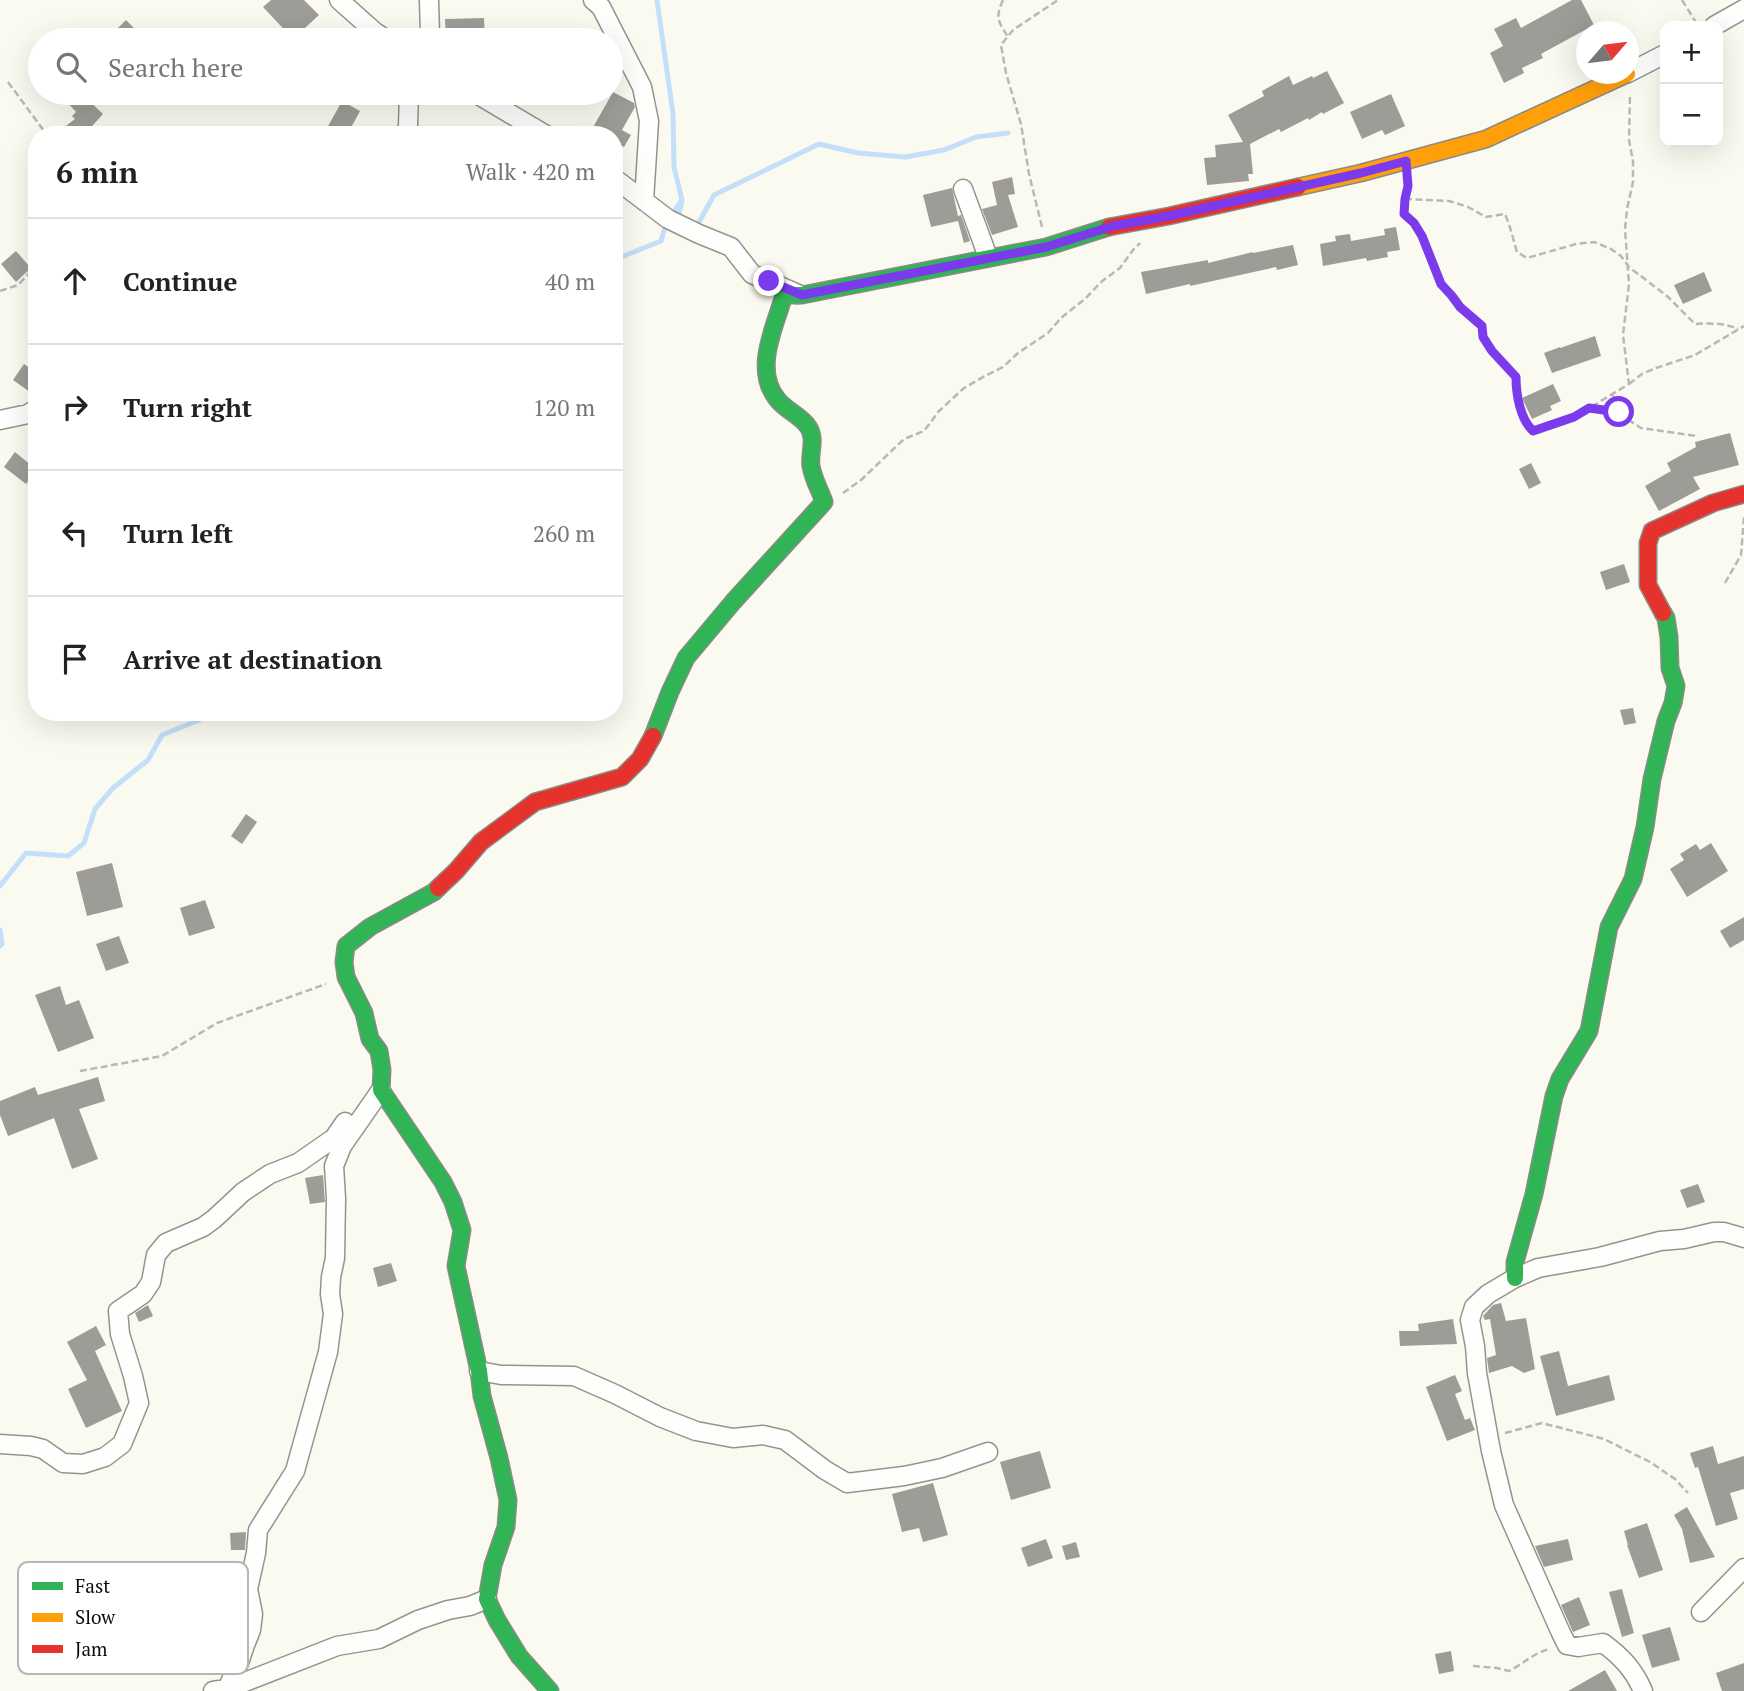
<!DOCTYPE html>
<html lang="en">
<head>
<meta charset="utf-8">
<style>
  :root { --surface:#fff; --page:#f2f2f2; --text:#222; --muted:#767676; --line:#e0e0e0 }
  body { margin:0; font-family:"PT Serif",serif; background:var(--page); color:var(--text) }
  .controls { position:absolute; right:21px; top:21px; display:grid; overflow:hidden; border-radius:14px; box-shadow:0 7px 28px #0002 }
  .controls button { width:63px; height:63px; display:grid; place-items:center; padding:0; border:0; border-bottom:2px solid var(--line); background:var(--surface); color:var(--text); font:35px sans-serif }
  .compass { position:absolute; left:1576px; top:21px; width:63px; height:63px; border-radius:50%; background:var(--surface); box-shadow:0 7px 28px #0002; rotate:62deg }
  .stop { position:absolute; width:21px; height:21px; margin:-16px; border:5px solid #7c3aed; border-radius:50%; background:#fff }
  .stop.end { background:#7c3aed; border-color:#fff; box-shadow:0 2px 7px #0008 }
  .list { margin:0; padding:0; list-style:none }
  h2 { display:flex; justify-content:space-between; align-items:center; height:91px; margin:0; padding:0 28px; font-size:30px }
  h2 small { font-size:23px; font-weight:400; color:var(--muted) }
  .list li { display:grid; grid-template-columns:46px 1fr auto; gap:21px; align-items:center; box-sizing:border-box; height:126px; padding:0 28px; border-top:2px solid var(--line) }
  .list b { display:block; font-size:26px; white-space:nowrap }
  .list em { font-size:23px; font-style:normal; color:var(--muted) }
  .icon { flex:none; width:38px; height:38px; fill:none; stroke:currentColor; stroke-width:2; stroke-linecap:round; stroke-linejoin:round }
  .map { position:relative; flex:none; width:1744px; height:1691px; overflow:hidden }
  .search { position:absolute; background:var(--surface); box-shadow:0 7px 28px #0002; left:28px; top:28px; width:595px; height:77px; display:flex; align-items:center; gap:18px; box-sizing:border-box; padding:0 24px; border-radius:38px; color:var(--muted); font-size:26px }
  .panel { position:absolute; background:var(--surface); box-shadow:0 7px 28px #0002; left:28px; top:126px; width:595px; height:595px; border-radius:28px }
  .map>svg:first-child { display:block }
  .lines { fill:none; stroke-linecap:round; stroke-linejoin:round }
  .stream { stroke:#c3dff9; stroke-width:5 }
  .building { fill:#9e9c96 }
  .street-casing { stroke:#94948f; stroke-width:21 }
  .fast-casing { stroke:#8b8a86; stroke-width:19 }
  .slow-casing { stroke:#8b8a86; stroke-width:19 }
  .jam-casing { stroke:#8b8a86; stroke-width:19 }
  .path { stroke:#b8b8b6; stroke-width:2.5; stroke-dasharray:7 3.5; stroke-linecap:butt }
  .street { stroke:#fefefd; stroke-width:18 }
  .fast { stroke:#30b455; stroke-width:16 }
  .slow { stroke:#ff9f0a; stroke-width:16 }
  .jam { stroke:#e5322d; stroke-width:16 }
  .route { stroke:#7c3aed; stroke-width:9 }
  .key { fill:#fff; stroke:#b6b6b6; stroke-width:2 }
  .key-label { font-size:19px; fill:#0d0d0d }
</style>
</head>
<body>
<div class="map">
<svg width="1744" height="1691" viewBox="0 0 1744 1691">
  <rect width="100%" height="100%" fill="#fbfaf0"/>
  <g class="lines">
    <!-- stream -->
    <path class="stream" d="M657,0L673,114L674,167L682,200L671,215
      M678,218L682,200
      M695,225L698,224L714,195L819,144L858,153L905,157L944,150L976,137L1008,133
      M614,260L661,241L666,224
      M0,886L26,853L68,856L84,843L95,809L113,788L148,760L162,735L204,718L224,712
      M0,930L2,944L0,946"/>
  </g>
  <!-- building -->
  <path class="building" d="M271,0H304L319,15L293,39L263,7Z
    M1572,0H1581L1594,25L1541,54L1543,58L1522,68L1524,73L1504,83L1490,53L1503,46L1494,29L1516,18L1521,28Z
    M484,18L485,40H446L445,19Z
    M126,20L146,40H106Z
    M1327,71L1344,103L1323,114L1322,112L1309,120L1308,118L1281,132L1279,129L1250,144L1253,174H1248L1249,181L1207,185L1204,158L1216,157L1215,145L1243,142L1228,115L1264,96L1262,91L1289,76L1293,85L1312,76L1313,78Z
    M613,92L634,103L635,107L622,130L631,135L624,147L614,142V135H602L592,129Z
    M59,93H81L103,114L84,135H54L75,119L72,116L76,112Z
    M1391,94L1405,126L1385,135L1382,130L1362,139L1350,112Z
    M342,101L360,111L347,135H335L326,130Z
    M1012,177L1015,194L1008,195L1018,227L992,235L982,209L997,205L992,182Z
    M952,188L958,216L961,215L970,241L964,243L958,221L931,227L923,195Z
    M1396,227L1400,250L1387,252L1388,257L1367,261L1366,258L1323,266L1320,244L1336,241L1335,236L1350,234L1351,241L1385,235L1384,229Z
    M1293,245L1298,265L1277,270L1276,267L1190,286V284L1146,294L1141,272L1208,260V263L1253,252V253Z
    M16,251L31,268L16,282L1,264Z
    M1704,272L1712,291L1683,304L1674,285Z
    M1595,336L1601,356L1552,373L1544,353L1560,347V348Z
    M24,364L37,373V397L13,380Z
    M1553,384L1561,401L1550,406L1552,410L1532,419L1522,398Z
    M1730,433L1739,465L1693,477L1700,489L1659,511L1645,486L1671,471L1667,463L1696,447L1695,442Z
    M15,452L37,470L26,484L4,467Z
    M1531,463L1541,483L1529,489L1519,469Z
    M1624,564L1630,582L1606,590L1600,572Z
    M1633,708L1636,723L1624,725L1620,710Z
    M246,814L257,822L242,844L231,836Z
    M1711,843L1728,871L1687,897L1670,869L1684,860L1680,854L1696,844L1700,850Z
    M112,863L123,907L87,916L76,872Z
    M205,900L215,928L189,936L180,908Z
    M1744,917V940L1730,948L1720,931Z
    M119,936L129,963L106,971L96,944Z
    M60,986L66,1005L79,1000L94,1038L58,1052L35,995Z
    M98,1077L105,1101L79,1109L98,1159L72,1169L54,1118L8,1136L0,1115V1101L35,1087L38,1095Z
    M323,1175L325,1202L310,1204L305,1178Z
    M1698,1184L1705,1202L1687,1208L1680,1190Z
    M391,1263L397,1281L378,1287L373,1268Z
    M1501,1303L1506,1321L1526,1318L1535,1369L1524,1373L1512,1366L1489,1373L1487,1358L1496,1355L1490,1319L1485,1320L1483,1316L1493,1305Z
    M148,1305L153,1316L139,1322L135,1313Z
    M1453,1319L1457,1344L1400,1346L1399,1331H1419L1418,1324Z
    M96,1326L106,1345L95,1351L122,1411L86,1428L68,1389L87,1380L67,1342Z
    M1559,1351L1568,1386L1609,1375L1615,1400L1556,1416L1540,1356Z
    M1455,1375L1462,1391L1455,1394L1465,1420L1470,1418L1475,1430L1447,1441L1426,1387Z
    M1713,1446L1718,1464L1744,1456V1489L1730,1493L1738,1519L1716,1526L1698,1467L1695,1468L1690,1453Z
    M1040,1451L1051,1488L1011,1500L1000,1462Z
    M933,1483L948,1535L923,1542L919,1528L902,1532L892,1494Z
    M1687,1507L1715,1557L1690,1563L1682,1529L1674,1515Z
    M1647,1523L1663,1570L1639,1578L1627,1545H1628L1624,1531Z
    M246,1532L245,1550H231L230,1533Z
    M1046,1539L1053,1558L1028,1567L1021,1548Z
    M1568,1539L1573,1560L1544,1567L1535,1546Z
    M1076,1542L1080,1557L1066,1560L1062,1546Z
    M1622,1589L1634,1633L1622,1637L1609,1592Z
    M1579,1597L1590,1625L1573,1632L1561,1605Z
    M1670,1627L1680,1660L1652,1668L1642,1635Z
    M1451,1651L1454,1671L1439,1674L1435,1654Z
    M1744,1663V1691H1722L1716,1673Z
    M1605,1670L1617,1691H1568Z"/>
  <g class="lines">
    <defs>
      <path id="street" d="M339,0L375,32L387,40
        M593,0L601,7L642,87L649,121L644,201
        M1714,26L1744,9
        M428,40L430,35L429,0
        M1628,73L1665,54
        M475,93L546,135
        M405,135L408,126L409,93
        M614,178L668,219L699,234L731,247L752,274L798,294
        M963,189L988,257
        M0,420L28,414L37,408
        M479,1371L501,1375L574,1376L615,1394L660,1417L696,1431L733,1438L763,1435L785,1440L825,1470L847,1483L904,1476L942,1468L988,1452
        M0,1444L31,1446L43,1449L63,1463L83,1464L105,1457L122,1444L139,1403L133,1376L120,1334L118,1311L143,1294L151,1282L156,1255L166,1243L203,1227L214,1219L243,1192L270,1174L298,1163L334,1138L345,1122
        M1701,1612L1744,1568
        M213,1691L227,1689L337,1646L379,1639L418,1620L448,1610L470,1606L487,1599
        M226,1691L239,1663L245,1645L251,1630L253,1614L248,1589L256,1553L258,1530L295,1471L328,1352L333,1314L330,1294L331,1277L335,1258L336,1198L334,1166L342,1146L381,1090
        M1643,1691C1634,1670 1622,1657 1603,1643L1578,1647L1567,1645L1561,1633L1504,1505L1491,1451L1477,1373L1475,1346L1470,1320L1474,1307L1488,1294L1515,1278L1538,1268L1600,1257L1660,1241L1684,1239L1714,1232H1724L1744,1238"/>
      <path id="fast" d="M653,736L670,692L686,658L733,602L824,502C820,490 813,479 811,466C809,453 816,441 809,428C802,416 786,411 777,399C753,369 775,327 784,295H802L1046,247L1109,227
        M438,888L434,892L370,927L346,946L344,962L346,977L364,1013L370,1039L379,1051L382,1070L381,1090L443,1182L453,1202L462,1230L456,1266L479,1371L482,1396L499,1458L508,1500L506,1527L493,1565L487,1599L497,1620L519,1656L550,1691
        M1515,1278V1262L1534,1194L1554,1096L1560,1079L1589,1031L1609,927L1633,879L1645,827L1652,779L1666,721L1673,703L1676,686L1670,668L1669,637L1666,618L1663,613"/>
      <path id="slow" d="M1298,187L1361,173L1486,139L1627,74"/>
      <path id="jam" d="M1109,227L1169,216L1298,187
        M1663,613L1648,585V543L1652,531L1713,503L1744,494
        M438,888L456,871L481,842L535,802L622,777L640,759L653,736"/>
    </defs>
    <!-- street casing -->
    <use href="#street" class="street-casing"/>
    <!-- fast casing -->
    <use href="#fast" class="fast-casing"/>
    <!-- slow casing -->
    <use href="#slow" class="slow-casing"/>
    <!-- jam casing -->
    <use href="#jam" class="jam-casing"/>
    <!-- path -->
    <path class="path" d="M1003,0C995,18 998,21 1008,37
      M1682,0L1697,24
      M8,82L47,135
      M1408,182L1404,214L1414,223L1422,236L1441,284L1452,296L1460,307L1482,325L1483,337L1492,351L1516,377C1516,395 1520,419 1533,431L1574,417L1629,384L1623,335L1629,284L1625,229L1627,209L1633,182V161L1629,140L1630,94
      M1405,199L1449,201L1468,207L1486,217L1505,214L1509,224L1517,252L1527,258L1576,244L1594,242L1611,249L1621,256L1629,267L1667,296L1695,324C1710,323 1725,323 1738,329
      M1042,227L1029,174L1021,124L1006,73L1001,45L1013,30L1058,0
      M0,291L18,285L37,265
      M1629,384L1642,374L1656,368L1695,355L1744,326
      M1612,394L1619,410
      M1589,408L1619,412L1627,419L1641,428L1696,436
      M843,493L861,480L904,439L924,431L939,411L964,388L985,376L1003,367L1018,353L1048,333L1061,318L1085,299L1101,282L1120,268L1133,250L1140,243
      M1725,583L1741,555L1744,517
      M80,1071L162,1056L217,1023L326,984
      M1505,1433L1542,1423L1604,1439L1650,1462L1675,1479L1688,1493
      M1473,1666L1497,1668L1509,1671C1523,1664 1535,1652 1550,1649"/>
    <!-- street -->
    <use href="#street" class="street"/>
    <!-- fast -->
    <use href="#fast" class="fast"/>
    <!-- slow -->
    <use href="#slow" class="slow"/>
    <!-- jam -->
    <use href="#jam" class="jam"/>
  </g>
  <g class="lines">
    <!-- route -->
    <path class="route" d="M769,281L802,295L1046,247L1113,226L1169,216L1361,173L1406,161L1408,186L1405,199L1404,214L1414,223L1422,236L1441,284L1452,296L1460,307L1482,326L1483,337L1492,351L1516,377C1516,394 1520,419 1533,431L1574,417L1589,408L1619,412"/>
  </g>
  <!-- legend -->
  <rect x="18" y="1562" width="230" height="112" rx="10" class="key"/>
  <rect x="32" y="1582" width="31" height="8" fill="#30b455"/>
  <rect x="32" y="1613" width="31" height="9" fill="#ff9f0a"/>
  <rect x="32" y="1645" width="31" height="8" fill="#e5322d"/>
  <g class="key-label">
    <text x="75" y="1593">Fast</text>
    <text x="75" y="1624">Slow</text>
    <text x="75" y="1656">Jam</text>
  </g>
</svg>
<div class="controls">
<button>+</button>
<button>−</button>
</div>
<svg class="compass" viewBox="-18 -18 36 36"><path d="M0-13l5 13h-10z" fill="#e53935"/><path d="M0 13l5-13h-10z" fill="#767676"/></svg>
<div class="stop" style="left:1619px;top:412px"></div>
<div class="stop end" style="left:769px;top:281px"></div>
<div class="search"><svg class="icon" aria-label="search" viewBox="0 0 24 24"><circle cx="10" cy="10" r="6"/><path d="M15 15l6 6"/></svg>Search here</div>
<section class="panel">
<h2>6 min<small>Walk · 420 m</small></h2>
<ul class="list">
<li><svg class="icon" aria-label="ahead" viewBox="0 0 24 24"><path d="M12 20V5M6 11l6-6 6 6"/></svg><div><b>Continue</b></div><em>40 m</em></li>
<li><svg class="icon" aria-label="right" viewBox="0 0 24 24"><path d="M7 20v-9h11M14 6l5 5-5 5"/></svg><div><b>Turn right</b></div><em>120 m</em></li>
<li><svg class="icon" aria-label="left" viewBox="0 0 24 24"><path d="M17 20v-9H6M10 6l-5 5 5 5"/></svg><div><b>Turn left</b></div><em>260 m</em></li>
<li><svg class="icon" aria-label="arrive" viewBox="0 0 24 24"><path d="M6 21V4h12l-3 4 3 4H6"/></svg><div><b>Arrive at destination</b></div></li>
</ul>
</section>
</div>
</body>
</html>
